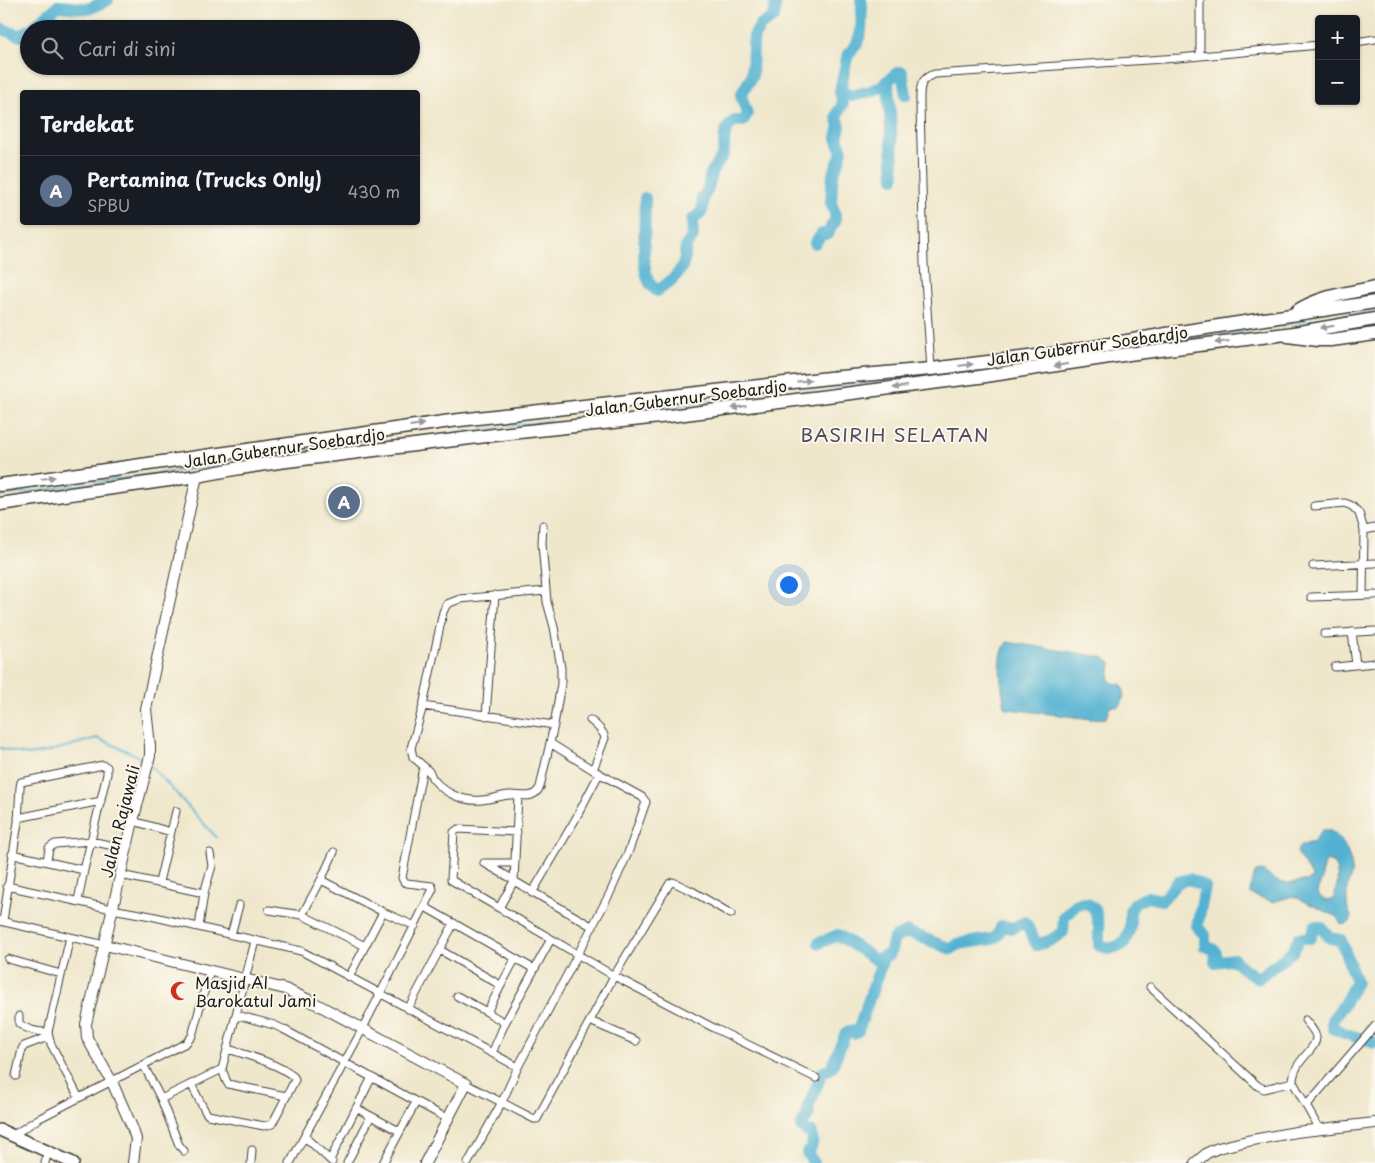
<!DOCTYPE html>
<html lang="id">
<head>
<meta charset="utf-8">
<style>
  :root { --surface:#171b24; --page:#242831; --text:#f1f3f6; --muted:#9ea1a6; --line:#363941; --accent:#d93025 }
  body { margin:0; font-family:"Playpen Sans",sans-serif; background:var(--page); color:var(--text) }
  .controls { position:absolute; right:15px; top:15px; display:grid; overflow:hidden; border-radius:5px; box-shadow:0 1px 4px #0004 }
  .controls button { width:45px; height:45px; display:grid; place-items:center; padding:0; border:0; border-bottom:1px solid var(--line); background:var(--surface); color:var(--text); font:25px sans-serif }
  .you { position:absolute; left:788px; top:584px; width:18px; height:18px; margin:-12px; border:4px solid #fff; border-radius:50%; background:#1a73e8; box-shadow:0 0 0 8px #1a73e833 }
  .badge { display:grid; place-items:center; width:32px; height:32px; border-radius:50%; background:var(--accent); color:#fff; font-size:16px; font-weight:700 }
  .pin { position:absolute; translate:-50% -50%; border:2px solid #fff; box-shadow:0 1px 5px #0006 }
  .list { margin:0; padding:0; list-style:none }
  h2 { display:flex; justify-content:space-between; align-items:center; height:65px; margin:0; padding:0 20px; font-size:21px }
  h2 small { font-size:16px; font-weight:400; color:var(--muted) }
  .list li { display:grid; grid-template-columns:32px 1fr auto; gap:15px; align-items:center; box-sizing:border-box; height:70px; padding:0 20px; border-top:1px solid var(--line) }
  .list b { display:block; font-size:19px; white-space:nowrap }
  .list p { margin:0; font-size:16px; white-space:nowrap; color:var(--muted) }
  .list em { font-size:16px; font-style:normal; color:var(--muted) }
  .icon { flex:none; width:28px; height:28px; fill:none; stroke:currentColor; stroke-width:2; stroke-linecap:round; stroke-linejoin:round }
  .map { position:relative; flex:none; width:1375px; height:1163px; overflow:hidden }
  .search { position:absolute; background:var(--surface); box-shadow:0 1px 4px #0004; left:20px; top:20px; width:400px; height:55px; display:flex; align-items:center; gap:12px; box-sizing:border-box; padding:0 18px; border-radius:28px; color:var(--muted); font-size:19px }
  .panel { position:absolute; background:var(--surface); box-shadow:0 1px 4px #0004; left:20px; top:90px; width:400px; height:135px; border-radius:5px }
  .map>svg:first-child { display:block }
  .water { fill:#53b2d1; stroke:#386776; fill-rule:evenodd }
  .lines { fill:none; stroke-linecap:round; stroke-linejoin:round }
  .stream { stroke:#53b2d1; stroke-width:2 }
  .river { stroke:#53b2d1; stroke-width:12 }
  .street-casing { stroke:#3c3a36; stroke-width:9 }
  .secondary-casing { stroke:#3c3a36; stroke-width:12 }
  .primary-casing { stroke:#3c3a36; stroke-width:14 }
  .highway-casing { stroke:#3c3a36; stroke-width:15 }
  .street { stroke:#fff; stroke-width:7 }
  .secondary { stroke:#fff; stroke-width:10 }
  .primary { stroke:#fff; stroke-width:11 }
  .highway { stroke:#fff; stroke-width:12 }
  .oneway { fill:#999 }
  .labels { text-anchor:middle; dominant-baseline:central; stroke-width:4; stroke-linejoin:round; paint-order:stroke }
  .street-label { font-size:16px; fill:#1c1c1c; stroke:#fbf7ec }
  .poi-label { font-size:16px; fill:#1c1c1c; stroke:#fbf7ec; text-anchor:start }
  .quarter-label { font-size:19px; letter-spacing:1px; fill:#4f4a5e; stroke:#fbf7ec }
</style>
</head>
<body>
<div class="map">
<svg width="1375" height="1163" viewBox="0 0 1375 1163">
  <rect width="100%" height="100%" fill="#fbf7ec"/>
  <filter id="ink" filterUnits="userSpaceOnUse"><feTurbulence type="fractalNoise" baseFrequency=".02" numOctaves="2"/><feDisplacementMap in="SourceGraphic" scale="10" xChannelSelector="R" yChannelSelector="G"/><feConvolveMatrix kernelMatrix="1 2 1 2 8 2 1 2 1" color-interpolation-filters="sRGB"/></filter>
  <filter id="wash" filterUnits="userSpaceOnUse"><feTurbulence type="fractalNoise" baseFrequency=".0096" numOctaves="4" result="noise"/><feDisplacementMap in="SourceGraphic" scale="20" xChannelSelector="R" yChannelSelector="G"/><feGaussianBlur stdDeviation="1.12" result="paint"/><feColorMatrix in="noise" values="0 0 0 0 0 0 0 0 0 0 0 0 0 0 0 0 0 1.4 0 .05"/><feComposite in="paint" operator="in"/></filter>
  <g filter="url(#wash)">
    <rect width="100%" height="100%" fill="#efe7cb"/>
    <!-- water -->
    <path class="water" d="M1007,642L1103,657L1111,663L1109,680L1113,683L1122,685C1126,693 1124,700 1119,707L1114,706L1110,707L1106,718L1091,719L1009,709L1005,707C1002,688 995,659 1007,642Z
      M1322,830C1340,827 1353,859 1352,873C1351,877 1349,881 1348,884C1346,890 1347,898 1347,904C1347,911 1353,914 1350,922L1342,925L1337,917L1293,896L1273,902L1250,894C1250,886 1252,878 1256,872L1263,871C1269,875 1276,883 1284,883C1293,884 1301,880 1309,881L1312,877C1309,869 1303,864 1299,857C1293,845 1306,845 1312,842C1316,840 1319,834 1322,830ZM1327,861L1334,864C1340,874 1337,888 1333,899L1328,901C1324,900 1318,896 1317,891C1319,887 1321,883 1322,878C1323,871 1321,867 1327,861Z"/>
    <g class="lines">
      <!-- stream -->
      <path class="stream" d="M1165,343L1375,311
        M572,418L974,371L1019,364
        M332,449L550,421
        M0,496L228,464
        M0,748L27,755L47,752L97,738L134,754L144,761
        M152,767L216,837"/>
      <!-- river -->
      <path class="river" d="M0,28L20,36L29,30
        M31,29L58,6L89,9L108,0
        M888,81L894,178
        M840,91L852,96L871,91L880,87L897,73L902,72L906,95
        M645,198L644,259C645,271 647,283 657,291C667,285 681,273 684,262C687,249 682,248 693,237L692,220C702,213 705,210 702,198C712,187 707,183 712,172C715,166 721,161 723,154C726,140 721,132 734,121H743L747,114L741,95L752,76L753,44L754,36L760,26L774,17L776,0
        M815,243L822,234H828L832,225L835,222V213L831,203L832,184L833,174L839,161L842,151L837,138L840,126L837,117L838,112L843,104L840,91L847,58L850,52L857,44L861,31L862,6L861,0
        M819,943L838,935L876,960L890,954L894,938L908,932L951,949L958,944L993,939L997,936L1002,926L1013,928L1025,922L1037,945L1051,940L1063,932L1064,917L1077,904L1087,903L1095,910L1099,927V945L1109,949L1124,944L1130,928V911L1135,903L1147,897L1162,900L1178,882L1190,879L1205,887L1197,927L1205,935V946L1213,949L1216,953L1215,962L1234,959L1242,968L1258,978L1292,952L1299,938H1310L1315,926L1322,928L1330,938L1341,940L1356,982L1344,1004L1332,1020L1333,1028L1344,1033L1375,1043
        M814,1163L807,1153C813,1146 813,1142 812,1133L806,1131L801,1127C803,1120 806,1119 809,1113L807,1110L822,1073L831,1068L833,1064L845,1035L847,1032L851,1031L854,1033L858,1031L884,956"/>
    </g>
  </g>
  <g filter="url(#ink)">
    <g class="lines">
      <defs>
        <path id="street" d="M1200,0V56
          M1356,42L1375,39
          M931,369L924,264L920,105C920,92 918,78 935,74L1179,58L1319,45
          M1314,506L1345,503L1352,506L1359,513L1364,530L1363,595
          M543,525L542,543L547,602L554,627L561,668V684L554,725L540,787C533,801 521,794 509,795C500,796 492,799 482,800C465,802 445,794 434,780C430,776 433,778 430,773C426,767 418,762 413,757L411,748L423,706L443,612L447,604L460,599L546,591
          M1364,530L1375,528
          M1313,566L1375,563
          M1311,597L1375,595
          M1352,632L1356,665
          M1324,634L1375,631
          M1335,667L1375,663
          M423,706L554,725
          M486,716L495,595
          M590,720C596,725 603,730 605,738L593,770
          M518,796L514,881L499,908L614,976L714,1028L816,1078
          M18,818L101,801
          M133,821L171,832
          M12,854L84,870
          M47,861L49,848L55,844L91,841L127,849
          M484,863L514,880
          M484,863H515
          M121,875L204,893
          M321,880L383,912L415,926
          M514,881L593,927
          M159,882L176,811
          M7,886L112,909L151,916L301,951L518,1067
          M532,893L575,820L599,774
          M425,907L534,969
          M499,908L451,880L454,832L458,829L517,832
          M269,910L302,915L365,946
          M302,915L321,880L334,852
          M0,921L105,945
          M3,921L18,822L20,787L21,782L103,765L107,767V774L84,870L78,901
          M199,927L204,893L212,866L210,853
          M231,935L239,905
          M70,937L48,1032L51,1044L79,1098
          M255,941L222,1069L226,1080L228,1084L286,1096
          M440,950L500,985
          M8,959L61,974
          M349,977L383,912
          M1150,987L1258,1086L1264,1089L1293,1082
          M457,996L487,1012L505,1023
          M408,1009L454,923
          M487,1012L515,959
          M237,1015L274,1025L283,1029L448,1119
          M19,1016V1024C29,1030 36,1032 48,1032
          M1305,1020C1309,1025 1315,1031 1316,1037C1317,1050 1293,1060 1293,1082L1319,1129
          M590,1021L636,1041
          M492,1053L505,1023L551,939
          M144,1066L161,1099L179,1145L184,1151
          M16,1076L22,1049L24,1046L48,1037
          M191,1084L205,1111L208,1115L264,1126L272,1124L295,1080L294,1077C279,1064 247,1055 228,1049
          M466,1084L534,1119H537L614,976L670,883L673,882L692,891L731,914
          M161,1099L222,1069
          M1306,1106L1375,1026
          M356,1108L399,1131
          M12,1136L38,1119L186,1043L192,1036L210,970
          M305,1137L332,1162
          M330,1160L372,1077
          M45,1163L48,1151
          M251,1163L252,1150
          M290,1163L363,1028L433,889L432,886L407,883L404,882L402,878L423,767
          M347,1163L371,1116
          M383,1163L416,1102
          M468,1163L502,1102L518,1067L578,954L610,893L628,853L646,802L642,797L593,770L550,743"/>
        <path id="secondary" d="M105,945L285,989L309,1000L466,1084L425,1163
          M133,1163L136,1139L132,1127L112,1082L87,1038L86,1024L133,821L150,756V746L146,709L197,476
          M1195,1163L1207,1153L1218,1148L1247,1141L1296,1132L1375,1123"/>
        <path id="primary" d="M0,1130L73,1163"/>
        <path id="highway" d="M1297,311C1320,296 1349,293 1375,287
          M1288,336L1318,340H1331L1375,334
          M0,485L451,421L829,378L931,369L1060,353L1167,334L1375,302
          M0,504L197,476L240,468L279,462L510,433L669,416L979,377L1129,354L1294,333L1375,319"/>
      </defs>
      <!-- street casing -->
      <use href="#street" class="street-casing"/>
      <!-- secondary casing -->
      <use href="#secondary" class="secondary-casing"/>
      <!-- primary casing -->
      <use href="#primary" class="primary-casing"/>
      <!-- highway casing -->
      <use href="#highway" class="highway-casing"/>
      <!-- street -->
      <use href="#street" class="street"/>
      <!-- secondary -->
      <use href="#secondary" class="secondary"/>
      <!-- primary -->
      <use href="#primary" class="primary"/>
      <!-- highway -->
      <use href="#highway" class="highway"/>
    </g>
    <!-- one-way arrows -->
    <defs><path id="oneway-solid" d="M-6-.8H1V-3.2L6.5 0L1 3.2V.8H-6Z" transform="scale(1.25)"/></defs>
    <g class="oneway">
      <use href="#oneway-solid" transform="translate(1327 327) rotate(171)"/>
      <use href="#oneway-solid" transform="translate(1222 342) rotate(173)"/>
      <use href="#oneway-solid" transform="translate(966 365) rotate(-7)"/>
      <use href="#oneway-solid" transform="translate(1061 365) rotate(171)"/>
      <use href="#oneway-solid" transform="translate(804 381) rotate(-6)"/>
      <use href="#oneway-solid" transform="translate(900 387) rotate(173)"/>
      <use href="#oneway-solid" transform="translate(739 407) rotate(172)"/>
      <use href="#oneway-solid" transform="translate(417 425) rotate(-8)"/>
      <use href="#oneway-solid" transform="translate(48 478) rotate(-8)"/>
    </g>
  </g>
  <!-- icons -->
  <defs>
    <symbol id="mosque-bare" viewBox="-9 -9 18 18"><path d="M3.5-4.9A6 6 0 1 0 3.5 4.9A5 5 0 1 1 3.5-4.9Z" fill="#c8321e" stroke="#fbf7ec" stroke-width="2.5" paint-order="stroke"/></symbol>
  </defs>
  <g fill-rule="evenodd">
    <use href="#mosque-bare" x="166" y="977" width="28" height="28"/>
  </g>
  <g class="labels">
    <!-- street labels -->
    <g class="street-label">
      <text transform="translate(1087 345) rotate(-8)">Jalan Gubernur Soebardjo</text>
      <text transform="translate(686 397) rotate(-7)">Jalan Gubernur Soebardjo</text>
      <text transform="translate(284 447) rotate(-8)">Jalan Gubernur Soebardjo</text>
      <text transform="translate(119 821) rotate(-76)">Jalan Rajawali</text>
    </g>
    <!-- poi labels -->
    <g class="poi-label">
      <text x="195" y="982">Masjid Al<tspan x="195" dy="18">Barokatul Jami</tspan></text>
    </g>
    <!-- quarter labels -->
    <g class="quarter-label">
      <text x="895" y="434">BASIRIH SELATAN</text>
    </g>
  </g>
</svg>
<div class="controls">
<button>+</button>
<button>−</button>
</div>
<div class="you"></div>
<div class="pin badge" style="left:344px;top:502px;background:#5c6f8a">A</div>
<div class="search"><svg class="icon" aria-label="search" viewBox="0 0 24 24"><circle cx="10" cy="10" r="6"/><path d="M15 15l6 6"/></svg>Cari di sini</div>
<section class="panel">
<h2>Terdekat<small></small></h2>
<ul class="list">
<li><span class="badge" style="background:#5c6f8a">A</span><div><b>Pertamina (Trucks Only)</b><p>SPBU</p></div><em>430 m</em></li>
</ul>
</section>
</div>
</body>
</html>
